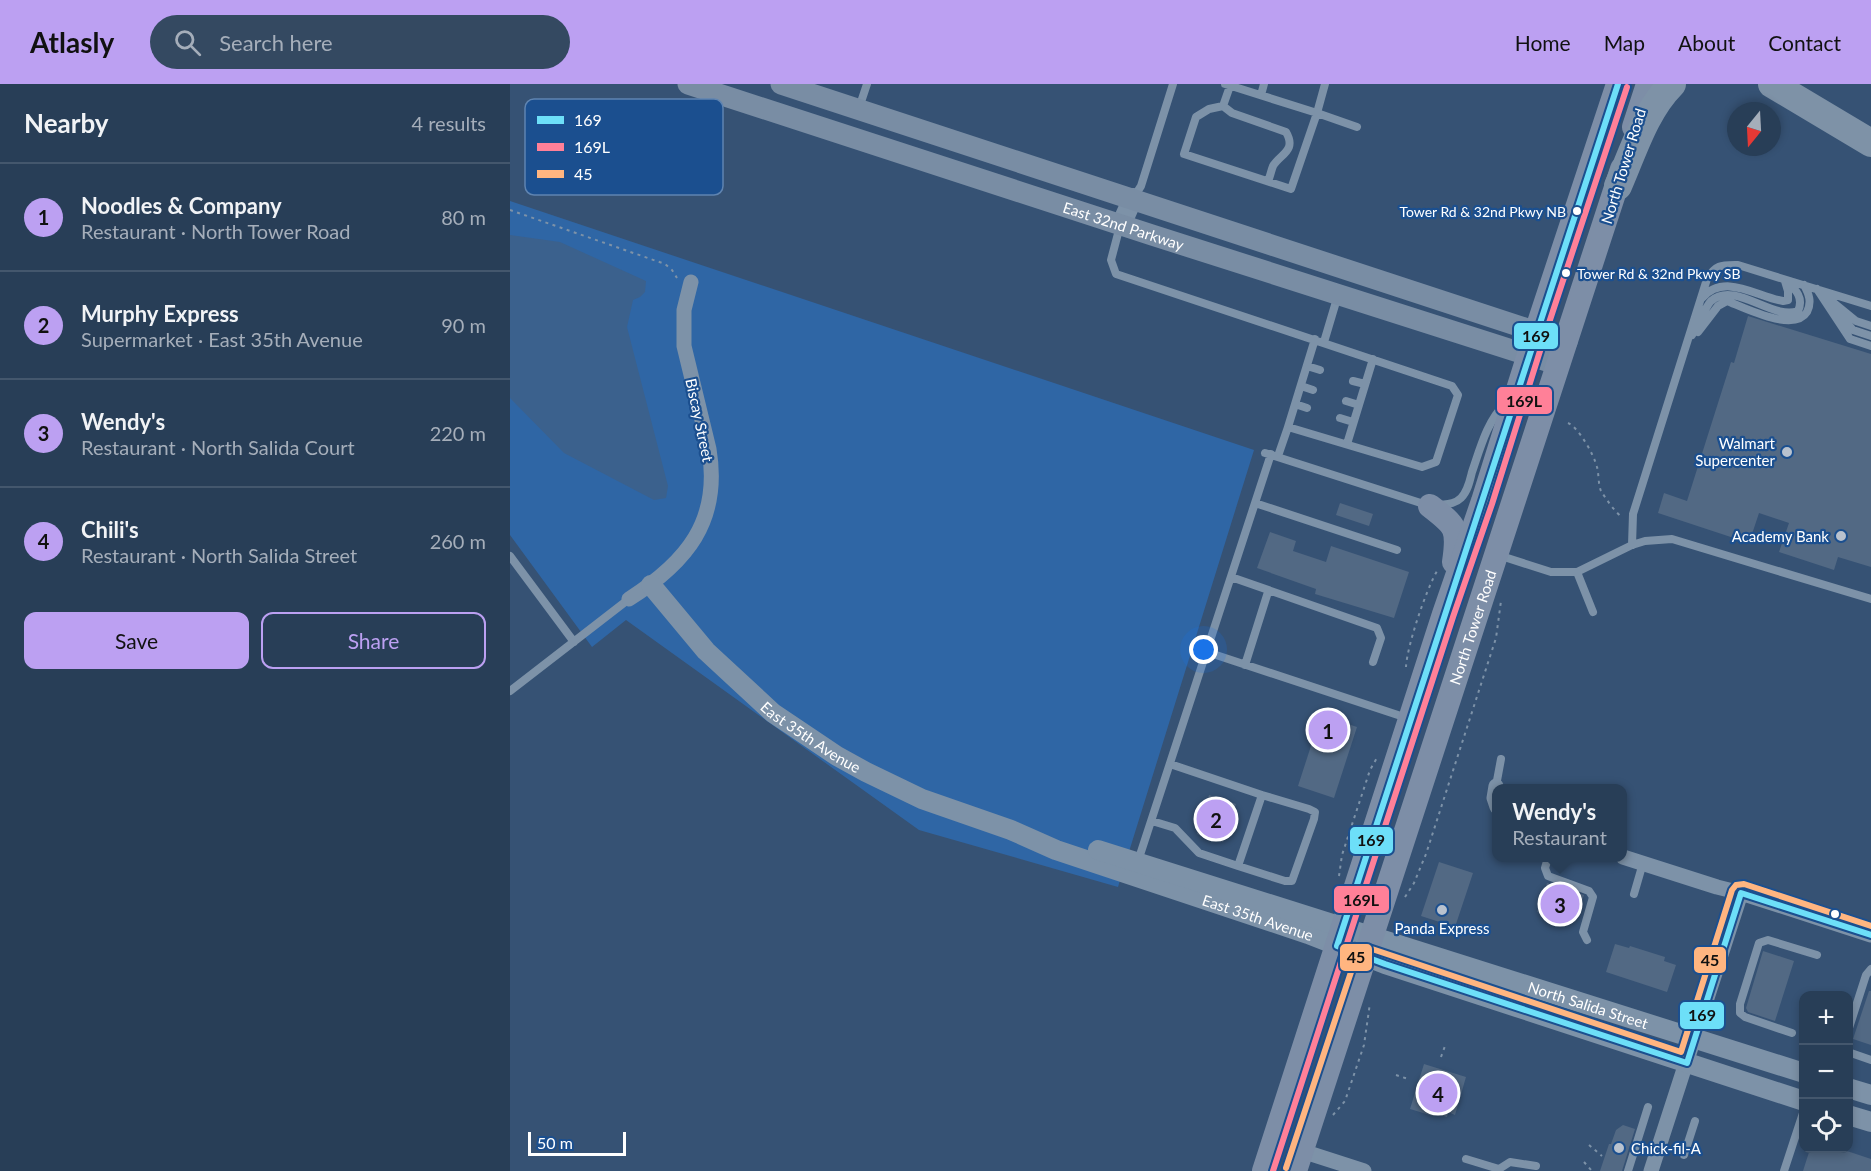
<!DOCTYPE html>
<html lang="en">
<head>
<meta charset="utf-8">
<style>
  :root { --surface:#283e57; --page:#344961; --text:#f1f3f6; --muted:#a5aeba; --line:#44576d; --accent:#bca0f2 }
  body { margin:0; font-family:Lato,sans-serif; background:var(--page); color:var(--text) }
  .controls { position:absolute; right:18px; bottom:18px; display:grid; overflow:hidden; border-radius:12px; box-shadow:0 3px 9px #0003 }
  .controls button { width:54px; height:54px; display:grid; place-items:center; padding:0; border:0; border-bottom:2px solid var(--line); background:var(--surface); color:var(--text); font:30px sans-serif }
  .compass { position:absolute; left:1217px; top:18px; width:54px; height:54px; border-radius:50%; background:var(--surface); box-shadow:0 3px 9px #0003; rotate:198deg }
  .scale { position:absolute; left:18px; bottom:15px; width:98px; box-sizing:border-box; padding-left:6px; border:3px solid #fff; border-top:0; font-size:16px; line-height:21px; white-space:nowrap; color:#fff; -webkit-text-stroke:4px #1b4f8f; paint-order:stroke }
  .you { position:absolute; left:694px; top:566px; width:21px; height:21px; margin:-15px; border:4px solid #fff; border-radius:50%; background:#1a73e8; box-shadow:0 0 0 9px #1a73e833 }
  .badge { display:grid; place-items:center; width:39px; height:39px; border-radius:50%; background:var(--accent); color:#111; font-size:20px; font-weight:700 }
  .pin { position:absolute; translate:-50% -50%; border:3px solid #fff; box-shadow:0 2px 6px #0006 }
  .popup { position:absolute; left:982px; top:700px; width:135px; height:78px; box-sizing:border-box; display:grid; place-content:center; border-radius:12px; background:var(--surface); filter:drop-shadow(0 2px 4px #0005); font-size:20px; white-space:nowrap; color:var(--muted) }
  .popup b { font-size:22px; color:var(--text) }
  .popup::after { content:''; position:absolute; left:50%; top:100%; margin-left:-12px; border:12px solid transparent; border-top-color:var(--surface) }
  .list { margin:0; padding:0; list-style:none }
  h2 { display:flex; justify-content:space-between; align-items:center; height:78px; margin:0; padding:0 24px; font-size:26px }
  h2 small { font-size:20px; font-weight:400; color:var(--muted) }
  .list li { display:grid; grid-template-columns:39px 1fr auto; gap:18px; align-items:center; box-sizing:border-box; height:108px; padding:0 24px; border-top:2px solid var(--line) }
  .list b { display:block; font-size:22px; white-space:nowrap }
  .list p { margin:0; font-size:20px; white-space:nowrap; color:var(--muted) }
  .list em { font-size:20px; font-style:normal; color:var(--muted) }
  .actions { display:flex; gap:12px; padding:18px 24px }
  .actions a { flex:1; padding:14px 0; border:2px solid var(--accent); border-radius:12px; text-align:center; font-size:21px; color:var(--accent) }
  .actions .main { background:var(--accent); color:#111 }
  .icon { flex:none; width:33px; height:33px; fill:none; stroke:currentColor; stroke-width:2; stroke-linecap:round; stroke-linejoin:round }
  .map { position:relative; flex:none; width:1361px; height:1087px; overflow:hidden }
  header { display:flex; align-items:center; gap:36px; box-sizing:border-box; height:84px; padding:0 30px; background:var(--accent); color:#111 }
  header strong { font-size:28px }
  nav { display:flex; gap:33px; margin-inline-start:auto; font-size:21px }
  .search { width:420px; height:54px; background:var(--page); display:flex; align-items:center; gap:15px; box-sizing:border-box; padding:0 21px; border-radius:33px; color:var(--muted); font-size:22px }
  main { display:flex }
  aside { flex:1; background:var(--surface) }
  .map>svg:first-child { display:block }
  .green { fill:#2f66a5 }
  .water { fill:#3b618d }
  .building { fill:#526984 }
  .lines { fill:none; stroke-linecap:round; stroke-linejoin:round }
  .path { stroke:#7d92a8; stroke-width:2; stroke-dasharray:3 4.5; stroke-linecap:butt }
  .service { stroke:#7d92a8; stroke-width:8 }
  .minor { stroke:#7d92a8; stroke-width:15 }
  .tertiary { stroke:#7d92a8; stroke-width:20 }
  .secondary { stroke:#798da4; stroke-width:21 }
  .primary { stroke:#7d8ea7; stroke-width:24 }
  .motorway { stroke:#7e92a7; stroke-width:28 }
  .bus-1-casing { stroke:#1b4f8f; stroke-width:10 }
  .bus-2-casing { stroke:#1b4f8f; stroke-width:10 }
  .bus-3-casing { stroke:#1b4f8f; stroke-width:10 }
  .bus-1 { stroke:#6ddff8; stroke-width:6 }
  .bus-2 { stroke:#ff8098; stroke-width:6 }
  .bus-3 { stroke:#ffb580; stroke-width:6 }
  .bus-dot { fill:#fff; stroke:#1b4f8f; stroke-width:2 }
  .poi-dot { fill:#b9c2ce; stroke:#1b4f8f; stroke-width:2 }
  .labels { text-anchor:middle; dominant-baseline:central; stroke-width:4.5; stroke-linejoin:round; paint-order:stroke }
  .bus-label { font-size:14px; fill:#fff; stroke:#1b4f8f; text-anchor:end }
  .street-label { font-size:15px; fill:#fff; stroke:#1b4f8f }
  .poi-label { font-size:15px; fill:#fff; stroke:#1b4f8f; text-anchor:end }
  .key { fill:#1b4f8f; stroke:#5f84b1; stroke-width:1.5 }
  .key-label { font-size:16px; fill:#fff }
  .line-badge { stroke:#1b4f8f; stroke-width:2 }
  .pale-badge-label { font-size:16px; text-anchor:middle; font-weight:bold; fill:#111 }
</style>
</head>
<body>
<header>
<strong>Atlasly</strong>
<div class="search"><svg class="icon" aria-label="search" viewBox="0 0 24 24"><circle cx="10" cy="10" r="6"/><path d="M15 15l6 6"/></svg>Search here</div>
<nav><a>Home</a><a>Map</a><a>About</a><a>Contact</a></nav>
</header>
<main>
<aside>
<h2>Nearby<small>4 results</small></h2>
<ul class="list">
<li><span class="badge">1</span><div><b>Noodles &amp; Company</b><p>Restaurant · North Tower Road</p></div><em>80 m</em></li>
<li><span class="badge">2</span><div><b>Murphy Express</b><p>Supermarket · East 35th Avenue</p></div><em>90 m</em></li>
<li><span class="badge">3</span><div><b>Wendy's</b><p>Restaurant · North Salida Court</p></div><em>220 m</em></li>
<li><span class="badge">4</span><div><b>Chili's</b><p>Restaurant · North Salida Street</p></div><em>260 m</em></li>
</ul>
<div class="actions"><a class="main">Save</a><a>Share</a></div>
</aside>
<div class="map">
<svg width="1361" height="1087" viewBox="0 0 1361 1087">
  <rect width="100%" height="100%" fill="#365274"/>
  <!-- green -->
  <path class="green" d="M0,117L744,366L608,803L409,746L116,536L82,563L0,451Z"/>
  <!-- water -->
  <path class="water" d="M0,151L50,158L136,197L135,208L130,213L123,216L117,243L158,402L156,414L144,416L54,369L0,314Z"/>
  <!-- building -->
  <path class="building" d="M1238,232L1361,270V483L1328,473L1324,486L1269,468L1279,439L1249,429L1239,459L1148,429L1154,409L1177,417L1221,278L1224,279Z
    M830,419L863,430L859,442L826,431Z
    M760,448L786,457L783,467L816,478L821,462L899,488L884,534L805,510L806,505L747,484Z
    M811,631L847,643L824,714L788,702Z
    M699,711L726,720L713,758L687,750Z
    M929,778L963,789L945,843L911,832Z
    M1037,799L1074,811L1065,838L1027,828Z
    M1105,860L1119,864L1120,862L1155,873L1154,877L1166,881L1157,908L1096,888Z
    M1253,867L1284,877L1265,937L1238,928L1236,924Z
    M1359,907H1361V961L1343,955Z
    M914,980L956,993L945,1031L938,1028L937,1033L923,1029V1032L900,1025Z
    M1113,1041L1125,1045L1112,1087H1090L1099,1060H1101L1106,1046Z
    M1300,1065H1331L1361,1075V1087H1293Z"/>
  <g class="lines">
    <!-- path -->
    <path class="path" d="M0,126L155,180L162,186L167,194
      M1058,339C1069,344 1084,371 1087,383C1089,390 1088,400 1091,407C1096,415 1105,428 1112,433
      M896,583C897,562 916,506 927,487
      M829,792L832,771L860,686L868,672
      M895,813L904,799L916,770L986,554L991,517
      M931,973L935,962
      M886,991L898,995
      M823,1031L835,1017L854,961L860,919
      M1079,1061L1092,1072
      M1074,1078L1082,1087"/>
    <!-- service -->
    <path class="service" d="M715,0L807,29L781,105L674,70L686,33L699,25L713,22L722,29L776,48C787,67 770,70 763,82C761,87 760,93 758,97
      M815,0L807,29L847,43
      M751,11L754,0
      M713,22L720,2
      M349,24L357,0
      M624,113L631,102L663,0
      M610,142L601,176L606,190L942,302L948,311L926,378L912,383L778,343L768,372
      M1307,205L1340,255L1361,262
      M1313,210L1346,237L1361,242
      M1192,214C1215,188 1247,213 1273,217L1278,216V207L1275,197
      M1325,225L1343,246L1361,252
      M1188,248L1208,222L1217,217C1235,224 1284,249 1297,228C1302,218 1299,210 1294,201
      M1182,251C1186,244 1196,222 1201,217C1225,196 1263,237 1288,227C1294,214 1286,206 1277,197
      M814,258L828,211
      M797,282L810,286
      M843,297L855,300
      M791,302L803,306
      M836,317L849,321
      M785,320L797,324
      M830,334L843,338
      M778,343L805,255
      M837,360L863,275
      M755,369L917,421
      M745,419L887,466
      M929,421C937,420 945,420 951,414C958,407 960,396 962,388C970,365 977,337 995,320
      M1122,461L1123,430L1197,195C1206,180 1212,181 1228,181L1361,222
      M988,471L1041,488H1067L1122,461L1135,457L1162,455L1361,515
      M0,472L64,558
      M1067,488L1083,528
      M721,493L867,544L871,554L863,578
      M697,568L897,634
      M735,581L758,508
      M0,607L119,515
      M986,702L991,675
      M642,737L665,744L689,769L728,782L752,711L660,680
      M1038,774L1035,784L1038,792L1079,807L1083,813L1073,848L1077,856
      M628,777L761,370
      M728,782L775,797H782L804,735L805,728L799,725L752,711
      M1124,810L1133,779
      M1338,947L1356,891L1361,885
      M1282,949L1235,933L1230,929V920L1249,859L1258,856L1307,871
      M1338,968L1361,976
      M1174,1071L1185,1037
      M956,1075L989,1085L1000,1078L1026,1082
      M1118,1087L1138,1023
      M1274,1087L1294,1026"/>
    <!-- minor -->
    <path class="minor" d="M119,515C177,478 211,437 199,365L174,262V226L181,198
      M986,702L984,714L987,723
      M1113,773L1207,803L1231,809L1361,851
      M792,1067L854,1087
      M1141,1087L1231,809"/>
    <!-- tertiary -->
    <g class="tertiary">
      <path d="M611,141L623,114"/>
      <path id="s1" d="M141,501L196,567L263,629L327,672L356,688L412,715L501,746L546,766L798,850L875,880L1294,1017"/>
      <path id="s2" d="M588,766L1294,989"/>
      <path d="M1338,1004L1361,1011"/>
      <path d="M1338,1031L1361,1038"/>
    </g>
    <!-- secondary -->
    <g class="secondary">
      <path id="s3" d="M178,0L642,151L1049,281"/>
      <path d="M271,0L1057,258"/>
    </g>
    <!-- primary -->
    <g class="primary">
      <path d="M1124,43L1138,0"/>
      <path d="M920,422C946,442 949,444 944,478"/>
      <path d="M754,1087L934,530L973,417L1026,248L1108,0"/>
      <path id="s4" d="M785,1087L1112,85"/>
    </g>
    <!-- motorway -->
    <path class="motorway" d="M1262,0L1361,59
      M1108,102C1123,68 1135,27 1162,0"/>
    <defs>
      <path id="bus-1" d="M1108,0L827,862L875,880L1177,979L1231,809L1361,851"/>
      <path id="bus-2" d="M763,1087L943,533L982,420L1035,251L1117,3"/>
      <path id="bus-3" d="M776,1084L847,870L853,865L859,864L1171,968L1222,806L1226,801L1234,800L1361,842"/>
    </defs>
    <!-- bus-1 casing -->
    <use href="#bus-1" class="bus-1-casing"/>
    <!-- bus-2 casing -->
    <use href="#bus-2" class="bus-2-casing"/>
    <!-- bus-3 casing -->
    <use href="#bus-3" class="bus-3-casing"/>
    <!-- bus-1 -->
    <use href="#bus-1" class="bus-1"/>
    <!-- bus-2 -->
    <use href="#bus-2" class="bus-2"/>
    <!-- bus-3 -->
    <use href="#bus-3" class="bus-3"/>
  </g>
  <!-- markers -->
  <g class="bus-dot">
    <circle cx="1067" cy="127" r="5"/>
    <circle cx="1056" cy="189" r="5"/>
    <circle cx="1325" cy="830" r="5"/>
  </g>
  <g class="poi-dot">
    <circle cx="1277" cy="368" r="6"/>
    <circle cx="1331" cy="452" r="6"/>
    <circle cx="932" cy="826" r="6"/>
    <circle cx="1109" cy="1064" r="6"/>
  </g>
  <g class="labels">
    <!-- bus labels -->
    <g class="bus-label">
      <text x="1056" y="127">Tower Rd &amp; 32nd Pkwy NB</text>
      <text x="1067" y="189" text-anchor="start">Tower Rd &amp; 32nd Pkwy SB</text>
    </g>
    <!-- street labels -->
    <g class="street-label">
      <text transform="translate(1113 82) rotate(-73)">North Tower Road</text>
      <text stroke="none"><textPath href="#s3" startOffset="458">East 32nd Parkway</textPath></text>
      <text transform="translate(190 336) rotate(78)">Biscay Street</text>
      <text stroke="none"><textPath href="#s4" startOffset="572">North Tower Road</textPath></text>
      <text stroke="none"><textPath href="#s1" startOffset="222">East 35th Avenue</textPath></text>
      <text stroke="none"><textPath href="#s1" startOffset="706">East 35th Avenue</textPath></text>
      <text stroke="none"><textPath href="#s2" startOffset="514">North Salida Street</textPath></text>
    </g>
    <!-- poi labels -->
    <g class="poi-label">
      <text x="1265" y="359">Walmart<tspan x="1265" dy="17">Supercenter</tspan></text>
      <text x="1319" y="452">Academy Bank</text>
      <text x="932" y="844" text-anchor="middle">Panda Express</text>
      <text x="1121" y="1064" text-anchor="start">Chick-fil-A</text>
    </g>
  </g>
  <!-- legend -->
  <rect x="15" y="15" width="198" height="96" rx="9" class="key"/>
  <rect x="27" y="32" width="27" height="8" fill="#6ddff8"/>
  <rect x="27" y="59" width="27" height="8" fill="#ff8098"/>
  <rect x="27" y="86" width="27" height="8" fill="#ffb580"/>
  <g class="key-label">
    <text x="64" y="42">169</text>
    <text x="64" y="69">169L</text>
    <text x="64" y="96">45</text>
  </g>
  <g class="line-badge">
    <rect x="1003" y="238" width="46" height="28" rx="6" fill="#6ddff8"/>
    <rect x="986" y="302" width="57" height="29" rx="6" fill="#ff8098"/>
    <rect x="839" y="742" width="45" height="29" rx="6" fill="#6ddff8"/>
    <rect x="823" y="801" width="57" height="29" rx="6" fill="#ff8098"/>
    <rect x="829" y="859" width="34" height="29" rx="6" fill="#ffb580"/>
    <rect x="1183" y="862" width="34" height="28" rx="6" fill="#ffb580"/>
    <rect x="1169" y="917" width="46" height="29" rx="6" fill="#6ddff8"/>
  </g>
  <g class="pale-badge-label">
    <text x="1026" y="258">169</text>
    <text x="1014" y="323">169L</text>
    <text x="861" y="762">169</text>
    <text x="851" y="822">169L</text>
    <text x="846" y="879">45</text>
    <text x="1200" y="882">45</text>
    <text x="1192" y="937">169</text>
  </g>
</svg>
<div class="controls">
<button>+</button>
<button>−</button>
<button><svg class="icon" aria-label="locate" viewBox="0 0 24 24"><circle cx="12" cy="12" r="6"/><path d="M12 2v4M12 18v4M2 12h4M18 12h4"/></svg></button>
</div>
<svg class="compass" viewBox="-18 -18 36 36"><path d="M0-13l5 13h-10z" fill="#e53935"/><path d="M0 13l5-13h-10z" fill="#a5aeba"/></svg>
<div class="scale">50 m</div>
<div class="you"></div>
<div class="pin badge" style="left:818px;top:646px">1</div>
<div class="pin badge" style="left:706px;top:735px">2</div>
<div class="pin badge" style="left:1050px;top:820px">3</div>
<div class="popup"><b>Wendy's</b>Restaurant</div>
<div class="pin badge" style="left:928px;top:1009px">4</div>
</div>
</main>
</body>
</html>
